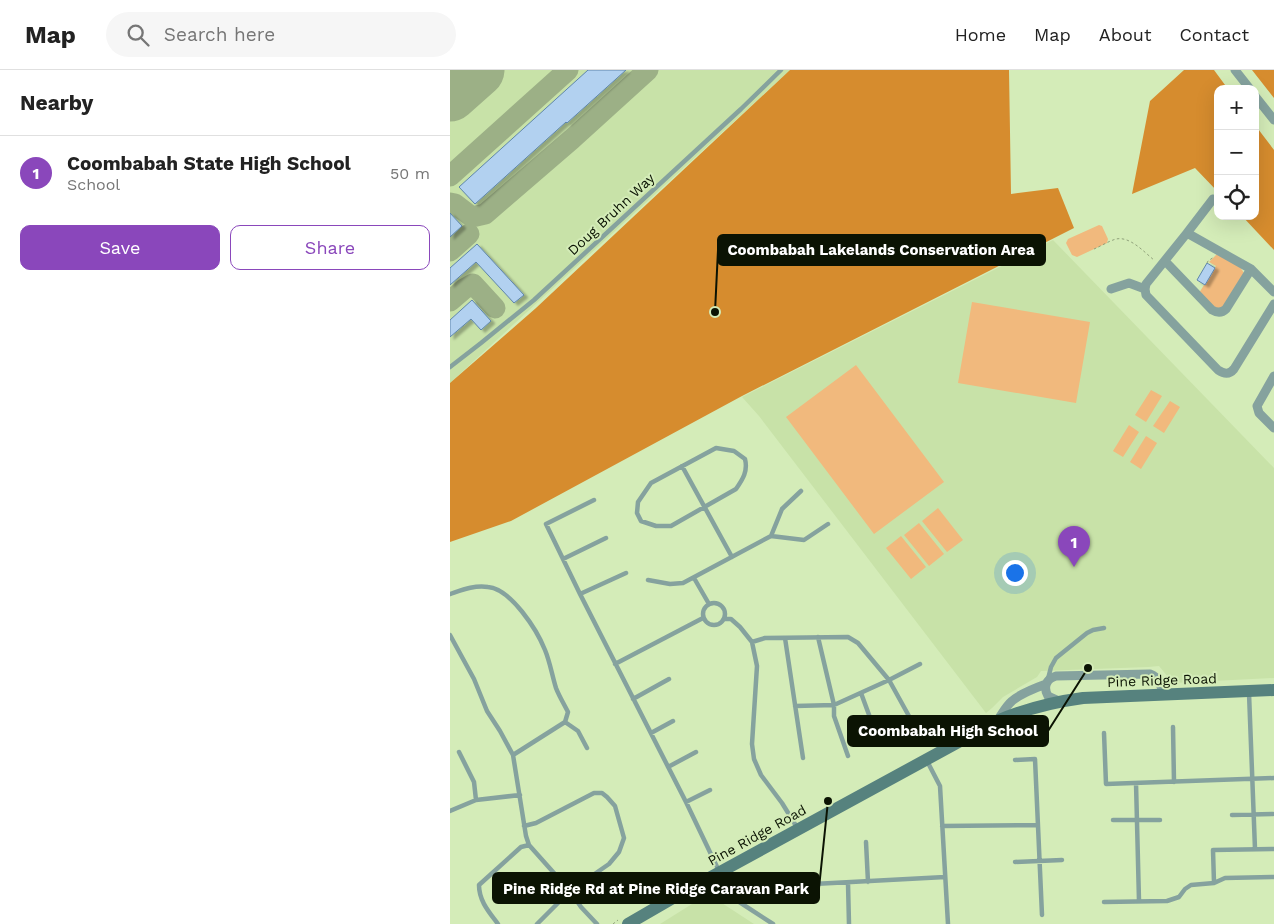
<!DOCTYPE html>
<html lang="en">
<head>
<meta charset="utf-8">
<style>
  :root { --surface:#fff; --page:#f6f6f6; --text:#222; --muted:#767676; --line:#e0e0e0; --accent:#8a47bb }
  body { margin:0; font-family:"Work Sans",sans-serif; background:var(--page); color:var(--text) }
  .controls { position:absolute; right:15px; top:15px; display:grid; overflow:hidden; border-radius:10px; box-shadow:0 5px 20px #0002 }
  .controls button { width:45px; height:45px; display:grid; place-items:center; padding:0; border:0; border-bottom:1px solid var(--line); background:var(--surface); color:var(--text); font:25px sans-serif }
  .you { position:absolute; left:564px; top:502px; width:18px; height:18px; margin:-12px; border:4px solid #fff; border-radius:50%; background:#1a73e8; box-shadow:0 0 0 8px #1a73e833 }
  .badge { display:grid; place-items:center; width:32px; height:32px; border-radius:50%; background:var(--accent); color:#fff; font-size:16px; font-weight:700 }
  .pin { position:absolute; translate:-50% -41px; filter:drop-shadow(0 1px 2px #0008) }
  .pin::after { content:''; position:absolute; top:26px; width:18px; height:15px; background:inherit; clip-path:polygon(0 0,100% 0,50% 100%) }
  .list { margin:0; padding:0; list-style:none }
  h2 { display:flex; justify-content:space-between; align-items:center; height:65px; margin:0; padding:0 20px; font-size:21px }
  h2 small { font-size:16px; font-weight:400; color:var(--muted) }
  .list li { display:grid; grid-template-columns:32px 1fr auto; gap:15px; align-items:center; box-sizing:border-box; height:75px; padding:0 20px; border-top:1px solid var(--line) }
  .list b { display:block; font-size:19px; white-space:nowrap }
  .list p { margin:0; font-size:16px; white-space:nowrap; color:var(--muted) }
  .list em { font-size:16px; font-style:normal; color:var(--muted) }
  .actions { display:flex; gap:10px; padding:15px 20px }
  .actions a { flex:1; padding:11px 0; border:1px solid var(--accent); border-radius:10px; text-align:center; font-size:18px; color:var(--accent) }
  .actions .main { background:var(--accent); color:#fff }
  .icon { flex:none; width:28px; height:28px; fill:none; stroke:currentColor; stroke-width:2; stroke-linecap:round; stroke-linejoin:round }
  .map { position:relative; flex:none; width:824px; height:854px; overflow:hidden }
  header { display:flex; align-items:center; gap:30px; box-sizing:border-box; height:70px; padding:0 25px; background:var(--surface); border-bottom:1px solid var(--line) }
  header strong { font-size:24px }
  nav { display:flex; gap:28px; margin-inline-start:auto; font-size:18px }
  .search { width:350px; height:45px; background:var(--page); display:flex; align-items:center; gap:12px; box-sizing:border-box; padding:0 18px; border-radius:28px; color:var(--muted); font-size:19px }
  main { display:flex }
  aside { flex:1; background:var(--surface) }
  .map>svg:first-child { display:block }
  .built { fill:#c8e2a8 }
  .green { fill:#f1b97d }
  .forest { fill:#d68c2e }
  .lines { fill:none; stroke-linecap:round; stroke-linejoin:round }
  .taxiway { stroke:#9cb086; stroke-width:21 }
  .runway { stroke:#9cb086; stroke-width:55 }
  .building { fill:#b2d1f0; stroke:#5f86ab; filter:url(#shadow) }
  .path { stroke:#8fa17a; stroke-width:1; stroke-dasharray:2.5 2.5; stroke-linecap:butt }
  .lane { stroke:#85a29e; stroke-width:4.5 }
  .street { stroke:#85a29e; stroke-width:9 }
  .secondary { stroke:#56827e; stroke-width:12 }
  .labels { text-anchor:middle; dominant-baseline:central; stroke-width:4; stroke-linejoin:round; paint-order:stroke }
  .street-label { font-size:14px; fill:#0b1303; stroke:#d4ecb8 }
  .leader { fill:none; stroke:#0b1303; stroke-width:2 }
  .callout-dot { fill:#0b1303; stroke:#d4ecb8; stroke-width:2 }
  .callout { fill:#0b1303; stroke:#0b1303; stroke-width:2 }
  .callout-label { font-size:15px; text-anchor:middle; font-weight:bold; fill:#fff }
</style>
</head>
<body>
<header>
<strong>Map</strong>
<div class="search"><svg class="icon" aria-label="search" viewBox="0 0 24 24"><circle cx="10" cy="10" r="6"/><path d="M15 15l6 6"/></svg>Search here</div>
<nav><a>Home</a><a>Map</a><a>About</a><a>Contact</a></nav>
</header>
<main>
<aside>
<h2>Nearby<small></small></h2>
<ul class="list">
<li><span class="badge">1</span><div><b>Coombabah State High School</b><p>School</p></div><em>50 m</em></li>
</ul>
<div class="actions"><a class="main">Save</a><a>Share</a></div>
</aside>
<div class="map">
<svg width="824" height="854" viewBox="0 0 824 854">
  <defs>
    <filter id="shadow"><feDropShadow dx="4" dy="2.5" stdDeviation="1" flood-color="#0004"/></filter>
  </defs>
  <rect width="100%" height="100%" fill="#d4ecb8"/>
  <!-- built -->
  <path class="built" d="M0,0H340L0,313Z
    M603,170L824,398V608L723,613L709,596L698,597L591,601L587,607L553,627L542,638L536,643L309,346L292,327Z
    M258,824L304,854H210Z"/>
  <!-- green -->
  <path class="green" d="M649,155L652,156L658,169L657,173L627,187L622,185L616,173L618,169Z
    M767,184L790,197L794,203L775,237L768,240L749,223L766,196L759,192Z
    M522,232L640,252L626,333L508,313Z
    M406,295L494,412L424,464L336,347Z
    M701,320L712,326L696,352L685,345Z
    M720,331L730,337L714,363L703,356Z
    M679,355L689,362L673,387L663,381Z
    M696,366L707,373L691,399L680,392Z
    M488,438L513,470L497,482L472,451Z
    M469,453L494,484L479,496L454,465Z
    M451,466L476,497L461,509L436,478Z"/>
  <!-- forest -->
  <path class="forest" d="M340,0H559L561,124L608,118L624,158L292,326L61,451L0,472V313L86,238Z
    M734,0H764L778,19H768V122L745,98L682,124L700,31Z
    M802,0H824V28Z
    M805,55L824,80V180L792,146H805Z"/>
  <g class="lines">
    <!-- taxiway -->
    <path class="taxiway" d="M0,106L118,0
      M0,133L5,134L22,147L35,144L122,69L198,0
      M0,181L19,164
      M0,231L14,219L23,214L45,238"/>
    <!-- runway -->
    <path class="runway" d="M0,24L27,0"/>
  </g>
  <!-- building -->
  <path class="building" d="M138,0H176L117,53L116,52L25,134L9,117Z
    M0,143L12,156L0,167Z
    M27,174L74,225L64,233L26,192L0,215V198Z
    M757,193L765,198L755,215L747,210Z
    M22,230L41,251L31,260L21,249L0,267V250Z"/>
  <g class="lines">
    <!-- path -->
    <path class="path" d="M644,179C651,176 659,171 666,169C680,166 694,182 704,190
      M757,193L758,191L764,187
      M347,747L357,742
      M163,854L168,850"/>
    <!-- lane -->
    <path class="lane" d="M0,297L31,273L84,230L291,39L331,0
      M266,378L284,381L295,389C298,401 293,409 286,419L221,456H206L191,451L187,443L188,432L201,413Z
      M232,396L282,487
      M144,430L96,454L130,524L236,732L269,801
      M321,466L332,439L351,421
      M113,489L156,468
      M244,508L259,534
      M198,510L220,514L233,513L321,466L354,470L378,454
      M0,524C12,520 24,515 38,517C61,519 87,560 95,580C100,592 102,605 106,618C109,626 114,634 118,642L115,652L63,685
      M130,524L176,503
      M253 544a11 11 0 1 1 22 0a11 11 0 1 1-22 0Z
      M274,549H281L290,557L302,572L307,596L302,674L304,689L311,705L332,733L348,759
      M0,565L24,609L37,641L50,661L63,685L76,766L79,775L120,821L131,837L147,854
      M368,567L384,635V646L398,686
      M335,568L353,688
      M302,572L315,568L398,567L408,573L439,610L465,657
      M165,594L253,548
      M598,609L601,597L606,588L637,563L643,560L654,558
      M411,623L429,672
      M799,623L805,779
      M183,629L219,609
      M345,636L384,635L439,610L470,594
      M115,652L128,661L137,678
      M723,657L724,712
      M201,663L223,651
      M654,663L656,714L824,708
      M9,682L24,712L26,730
      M565,690L585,689L592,845
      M477,691L490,716L498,854
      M218,697L246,682
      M686,713L689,831
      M236,732L260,720
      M0,741L26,730L70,725
      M782,745L823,744
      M663,750H710
      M74,756L86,753L144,723H152L157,727L165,736L174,768L169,782L159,794L120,821L87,854
      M492,756L588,755
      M416,772L418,812
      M565,792L612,790
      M264,807L274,821L280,826L323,854
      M398,813L399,854
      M764,813L763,780L824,779
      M326,816L495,807
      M654,832L717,831L729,827L735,819L741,815L764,813L775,808L824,807
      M48,854C39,842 29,831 29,815L71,777L79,775"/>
    <!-- street -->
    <path class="street" d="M785,0L800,19
      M805,26L824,50
      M737,163L763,129
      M715,191L762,240C767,243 772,243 776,239L801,199
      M661,219L679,213L695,219L696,214L737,163L801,199L824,222
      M695,219L696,225L768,300C774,304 779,305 784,299L824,234
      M824,306L807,336L809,343L824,358
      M609,631L598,626C593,617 596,609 606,606L700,604C710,608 711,615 713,625
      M547,651C552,644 556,636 562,631C571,623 585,618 596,614"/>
    <!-- secondary -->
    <path class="secondary" d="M178,854L228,825L547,651C575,639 603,632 633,628L824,620"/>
  </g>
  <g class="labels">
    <!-- street labels -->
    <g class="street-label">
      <text transform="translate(161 144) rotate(-43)">Doug Bruhn Way</text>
      <text transform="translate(712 610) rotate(-2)">Pine Ridge Road</text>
      <text transform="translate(307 765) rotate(-29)">Pine Ridge Road</text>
    </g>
  </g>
  <!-- callouts -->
  <path class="leader" d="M265 242L268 180M638 598L598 661M378 731L369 818"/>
  <g class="callout-dot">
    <circle cx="265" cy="242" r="5"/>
    <circle cx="638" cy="598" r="5"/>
    <circle cx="378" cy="731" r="5"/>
  </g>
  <g class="callout">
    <rect x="268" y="165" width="327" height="30" rx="5"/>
    <rect x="398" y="646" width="200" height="30" rx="5"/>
    <rect x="43" y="803" width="326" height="30" rx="5"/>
  </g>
  <g class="callout-label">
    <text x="431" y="185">Coombabah Lakelands Conservation Area</text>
    <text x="498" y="666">Coombabah High School</text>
    <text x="206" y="824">Pine Ridge Rd at Pine Ridge Caravan Park</text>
  </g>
</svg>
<div class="controls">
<button>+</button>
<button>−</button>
<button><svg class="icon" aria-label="locate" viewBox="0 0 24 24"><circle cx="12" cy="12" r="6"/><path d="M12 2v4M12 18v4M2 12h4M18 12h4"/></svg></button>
</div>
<div class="you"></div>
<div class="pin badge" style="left:624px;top:497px">1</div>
</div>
</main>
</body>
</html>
